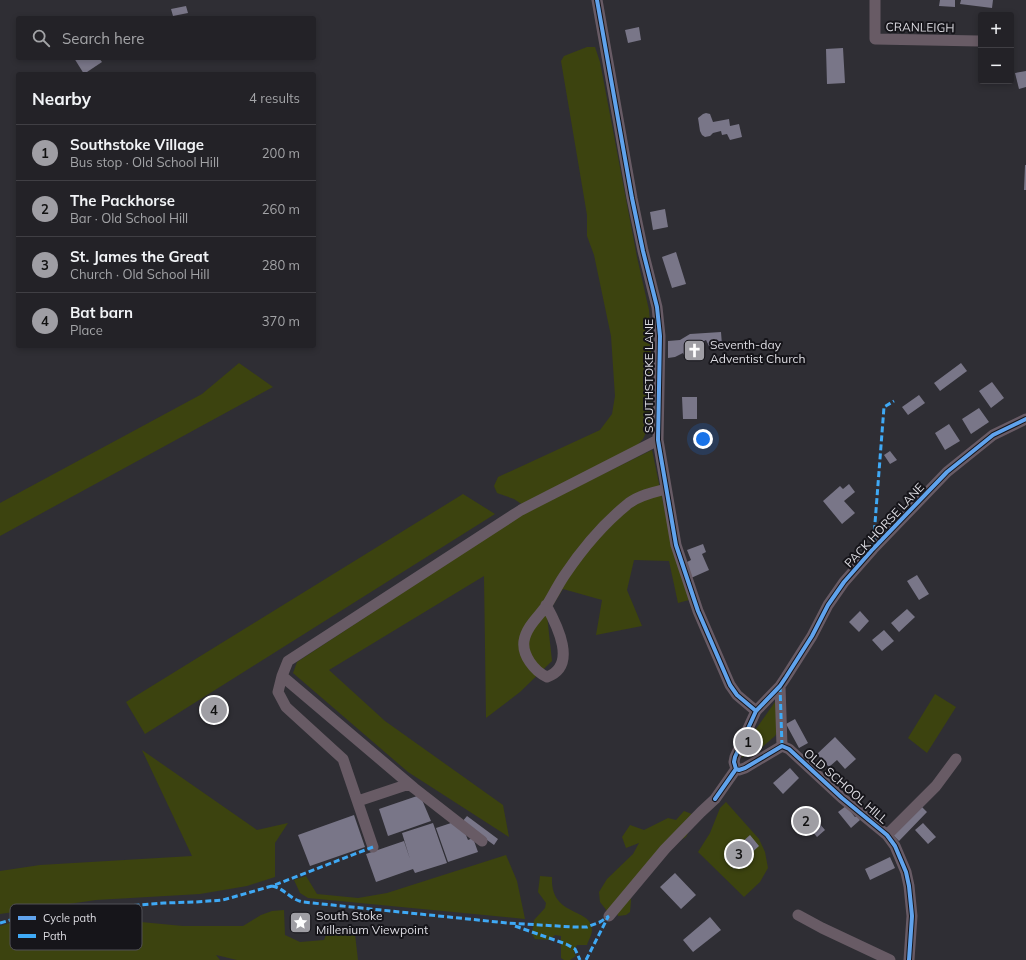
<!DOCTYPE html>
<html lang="en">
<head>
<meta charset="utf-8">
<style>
  :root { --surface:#232227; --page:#2f2f33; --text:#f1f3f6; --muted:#a3a4a7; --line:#403f44; --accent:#9f9ea4 }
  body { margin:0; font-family:Mulish,sans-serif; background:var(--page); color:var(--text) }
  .controls { position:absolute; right:12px; top:12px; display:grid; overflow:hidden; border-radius:4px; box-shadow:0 2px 6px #0003 }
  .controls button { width:36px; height:36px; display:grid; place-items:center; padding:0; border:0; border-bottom:1px solid var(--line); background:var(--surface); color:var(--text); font:20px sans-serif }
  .you { position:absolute; left:703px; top:439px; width:14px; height:14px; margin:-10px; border:3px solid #fff; border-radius:50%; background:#1a73e8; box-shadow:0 0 0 6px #1a73e833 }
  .badge { display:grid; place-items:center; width:26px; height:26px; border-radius:50%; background:var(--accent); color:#111; font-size:13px; font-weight:700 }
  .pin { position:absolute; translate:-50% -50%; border:2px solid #fff; box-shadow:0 1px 4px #0006 }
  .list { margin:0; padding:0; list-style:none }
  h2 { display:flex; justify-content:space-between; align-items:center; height:52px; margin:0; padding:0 16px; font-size:17px }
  h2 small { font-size:13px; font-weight:400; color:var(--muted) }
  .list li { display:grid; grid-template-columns:26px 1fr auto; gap:12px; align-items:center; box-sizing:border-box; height:56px; padding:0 16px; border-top:1px solid var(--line) }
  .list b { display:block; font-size:15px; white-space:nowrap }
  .list p { margin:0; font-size:13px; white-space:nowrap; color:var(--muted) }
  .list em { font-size:13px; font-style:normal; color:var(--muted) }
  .icon { flex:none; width:22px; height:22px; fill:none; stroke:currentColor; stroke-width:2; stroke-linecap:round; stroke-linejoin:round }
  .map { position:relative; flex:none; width:1026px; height:960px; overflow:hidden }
  .search { position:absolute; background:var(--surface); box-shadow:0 2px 6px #0003; left:16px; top:16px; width:300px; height:44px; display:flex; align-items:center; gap:10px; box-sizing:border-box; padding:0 14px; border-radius:4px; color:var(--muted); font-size:15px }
  .panel { position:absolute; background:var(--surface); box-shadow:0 2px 6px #0003; left:16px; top:72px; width:300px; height:276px; border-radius:4px }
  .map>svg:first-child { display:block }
  .green { fill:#3c430f }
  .building { fill:#797688 }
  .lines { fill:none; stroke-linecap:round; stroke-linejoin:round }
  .minor { stroke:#685b65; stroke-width:11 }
  .quiet { stroke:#3fa9f5; stroke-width:3; stroke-dasharray:6 3; stroke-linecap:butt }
  .cycleway-casing { stroke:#16151a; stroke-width:6 }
  .cycleway { stroke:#60a3ed; stroke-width:4 }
  .labels { text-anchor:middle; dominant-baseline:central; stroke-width:4; stroke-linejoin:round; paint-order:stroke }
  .street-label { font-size:12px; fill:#dcdbe1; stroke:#16151a }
  .poi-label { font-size:12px; fill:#dcdbe1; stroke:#16151a; text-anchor:start }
  .key { fill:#16151a; stroke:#515056; stroke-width:1 }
  .key-label { font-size:11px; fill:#dcdbe1 }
</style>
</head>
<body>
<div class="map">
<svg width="1026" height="960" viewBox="0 0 1026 960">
  <rect width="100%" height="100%" fill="#2f2e34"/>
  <!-- green -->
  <path class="green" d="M587,47H595L600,62L637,257L649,310L651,336V422L643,439L633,450L523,505L514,499L497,493L494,486L498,477L600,430L612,414L615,396L611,336L594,255L587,236V215L561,61L564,56Z
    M239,363L273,387L0,536V503L202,394Z
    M652,450L673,550L689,600L678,603L669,561L634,560L627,590L642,626L596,635L602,600L563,589L547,615L552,661L520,692L486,718L484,576L329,670L385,721L503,805L509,837L408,772L293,673L297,662L527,511Z
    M463,494L495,514L145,734L126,702Z
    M935,694L956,707L927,753L908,738Z
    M777,699V732L775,736L752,756L749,753L741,758L756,729Z
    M142,750L257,830L288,823L275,843V877L247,886L200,894L96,900L0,914V871L40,865L192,856Z
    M726,802L759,839L765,852L768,868L760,882L744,897L698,852L710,833L720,808Z
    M684,811L692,814L693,822L686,837L672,845L630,893L631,901L630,912L626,915L618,916L617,910L607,911L600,902L599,892L607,879L633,854L639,843L626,848L622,837L630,825L644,830L668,818L676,820Z
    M506,855L517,881L525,919L308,898L300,893L294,880L306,876L317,894L358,898L387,893Z
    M540,876L552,877C550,918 592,907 592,930C592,935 588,941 587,945H577L574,952L576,956L570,960H564L561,958V936L555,935L549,940L535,939L532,934L534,920L545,908L546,903L538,892Z
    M284,910L285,935L300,942L324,940L330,925L355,934L358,960H237L216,955L220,960H0V926L19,920L116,917L141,922L183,926H243L261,915L272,911Z"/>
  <!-- building -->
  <path class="building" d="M940,0H955V7L939,6Z
    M961,0H993L992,8L960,4Z
    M186,6L188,13L173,16L171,9Z
    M639,27L641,40L628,43L625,30Z
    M843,48L845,83L827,84L826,49Z
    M74,58H99L102,62L84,74Z
    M1026,71V87L1019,89L1015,73Z
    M706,113L710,114L713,122L729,119L730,126L739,124L742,137L730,140L727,134L722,135L721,131L713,133L710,136L705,137L702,135L700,131L698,118L703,114Z
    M1025,165H1026V190H1024Z
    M665,209L668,227L653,230L650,212Z
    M676,252L686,284L672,288L662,257Z
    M721,332L722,345H717L715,342L709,346L706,340L693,347L694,350L684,355L683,353L675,357L668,358V341L680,340L690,334Z
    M961,363L967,371L940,391L934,383Z
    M992,382L1004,398L991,408L979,391Z
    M919,395L925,403L908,415L902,407Z
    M682,397H697V419H683Z
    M979,408L989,422L971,434L962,419Z
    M949,424L960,441L945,450L935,433Z
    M890,451L897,460L890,464L884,455Z
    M849,484L855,492L844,501L855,513L842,524L823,501L840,486L843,489Z
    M703,544L706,552L702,554L709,570L691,578L685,563L691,560L687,550Z
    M917,575L929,594L919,600L907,581Z
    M907,609L915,617L899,632L891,623Z
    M860,611L869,621L859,632L849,622Z
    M884,630L894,641L882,651L872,640Z
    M216,702L222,710L211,718L205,710Z
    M795,719L808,743L799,748L786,724Z
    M835,737L856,759L845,769L837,760L829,767L817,754Z
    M790,768L799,778L783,794L773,783Z
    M420,795L431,821L388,836L379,809Z
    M920,805L927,812L899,841L892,834Z
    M846,806L855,817L857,816L860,820L851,828L838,812Z
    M808,810L825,830L817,837L800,817Z
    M354,815L365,847L310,866L298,835Z
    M467,816L498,839L494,845L462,822Z
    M454,822L463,828L468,840L473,838L478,852L448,862L436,828Z
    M433,823L447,863L415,873L413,869L376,882L366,854L404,841L410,859L402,833Z
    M923,823L936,837L928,844L915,830Z
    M750,835L759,846L734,869L724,858Z
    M890,857L895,868L870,880L865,869Z
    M675,873L696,895L681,909L660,887Z
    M710,917L721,930L693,952L683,940Z"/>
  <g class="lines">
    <!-- minor -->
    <path class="minor" d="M597,0L632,198L643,251L657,307L660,336L658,440L676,545L698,611L730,685L737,695L756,711
      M875,0V39L979,41
      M546,605C557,625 578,666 547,677C534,671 522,655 524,641C526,627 539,616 547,605C553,595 558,585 564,576C582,549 604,523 629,503C640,495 654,492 666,489
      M282,676L278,692L286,707L343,759L373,847
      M780,686L782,746
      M736,769L739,770L745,768L782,746L789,749L842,798L887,835L895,846L906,872L909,886L912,916L909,960
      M358,801L409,784
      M887,835L936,786L956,759
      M482,841L414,788L282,676L288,661L521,510L658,440
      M798,915L822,928L890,960
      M609,916L665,849L701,812L715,799L736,769L734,762L735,757L756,711L780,686L786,677L812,636L828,605L844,582L873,549L947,472L993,435L1026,419"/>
    <!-- quiet -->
    <path class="quiet" d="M873,549L884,407L894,401
      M780,686L782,746
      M272,886C286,889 289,899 303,902L507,923L574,927H587L600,922L609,916
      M0,923L28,915L46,913L164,903L196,902L223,900L272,886L373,847
      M515,926L566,944L575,949L580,960
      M586,960L608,917"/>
    <defs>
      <path id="cycleway" d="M597,0L632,198L643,251L657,307L660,336L658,440L676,545L698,611L730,685L737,695L756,711
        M736,769L739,770L745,768L782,746L789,749L842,798L887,835L895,846L906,872L909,886L912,916L909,960
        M715,799L736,769L734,762L735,757L756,711L780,686L786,677L812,636L828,605L844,582L873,549L947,472L993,435L1026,419"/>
    </defs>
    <!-- cycleway casing -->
    <use href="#cycleway" class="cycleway-casing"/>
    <!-- cycleway -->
    <use href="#cycleway" class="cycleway"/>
  </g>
  <!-- icons -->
  <defs>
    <symbol id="church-square" viewBox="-11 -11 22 22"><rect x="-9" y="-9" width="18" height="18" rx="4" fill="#9f9ea4" stroke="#16151a"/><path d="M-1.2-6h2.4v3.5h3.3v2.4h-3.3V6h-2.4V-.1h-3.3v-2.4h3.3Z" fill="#fff"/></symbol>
    <symbol id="sight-square" viewBox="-11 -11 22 22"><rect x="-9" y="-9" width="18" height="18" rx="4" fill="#9f9ea4" stroke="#16151a"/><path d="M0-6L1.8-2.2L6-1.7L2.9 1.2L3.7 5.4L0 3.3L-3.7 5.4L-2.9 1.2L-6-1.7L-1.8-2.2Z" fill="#fff"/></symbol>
  </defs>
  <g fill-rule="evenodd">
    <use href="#church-square" x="682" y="338" width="25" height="25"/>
    <use href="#sight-square" x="288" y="910" width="25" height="25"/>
  </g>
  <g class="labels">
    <!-- street labels -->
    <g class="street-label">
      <text transform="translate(920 27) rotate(1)">CRANLEIGH</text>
      <text transform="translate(648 376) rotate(-90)">SOUTHSTOKE LANE</text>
      <text transform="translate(884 525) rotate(-47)">PACK HORSE LANE</text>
      <text transform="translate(846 786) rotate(41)">OLD SCHOOL HILL</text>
    </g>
    <!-- poi labels -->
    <g class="poi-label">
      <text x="710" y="344">Seventh-day<tspan x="710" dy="14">Adventist Church</tspan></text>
      <text x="316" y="915">South Stoke<tspan x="316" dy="14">Millenium Viewpoint</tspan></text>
    </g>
  </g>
  <!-- legend -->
  <rect x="10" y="904" width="132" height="46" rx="6" class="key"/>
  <rect x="18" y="916" width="18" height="4" fill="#60a3ed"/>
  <rect x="18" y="934" width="18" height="4" fill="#3fa9f5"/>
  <g class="key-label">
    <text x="43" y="922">Cycle path</text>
    <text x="43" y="940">Path</text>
  </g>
</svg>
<div class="controls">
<button>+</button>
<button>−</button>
</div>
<div class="you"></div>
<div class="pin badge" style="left:748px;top:742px">1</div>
<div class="pin badge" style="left:806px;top:821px">2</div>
<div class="pin badge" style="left:739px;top:854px">3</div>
<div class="pin badge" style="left:214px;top:710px">4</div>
<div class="search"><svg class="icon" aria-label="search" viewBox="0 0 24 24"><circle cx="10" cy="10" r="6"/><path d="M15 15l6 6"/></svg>Search here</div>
<section class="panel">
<h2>Nearby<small>4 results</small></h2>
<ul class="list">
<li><span class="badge">1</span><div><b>Southstoke Village</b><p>Bus stop · Old School Hill</p></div><em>200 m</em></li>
<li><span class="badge">2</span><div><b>The Packhorse</b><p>Bar · Old School Hill</p></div><em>260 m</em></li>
<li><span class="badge">3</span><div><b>St. James the Great</b><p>Church · Old School Hill</p></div><em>280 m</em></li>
<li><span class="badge">4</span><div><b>Bat barn</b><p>Place</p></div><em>370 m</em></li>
</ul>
</section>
</div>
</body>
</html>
